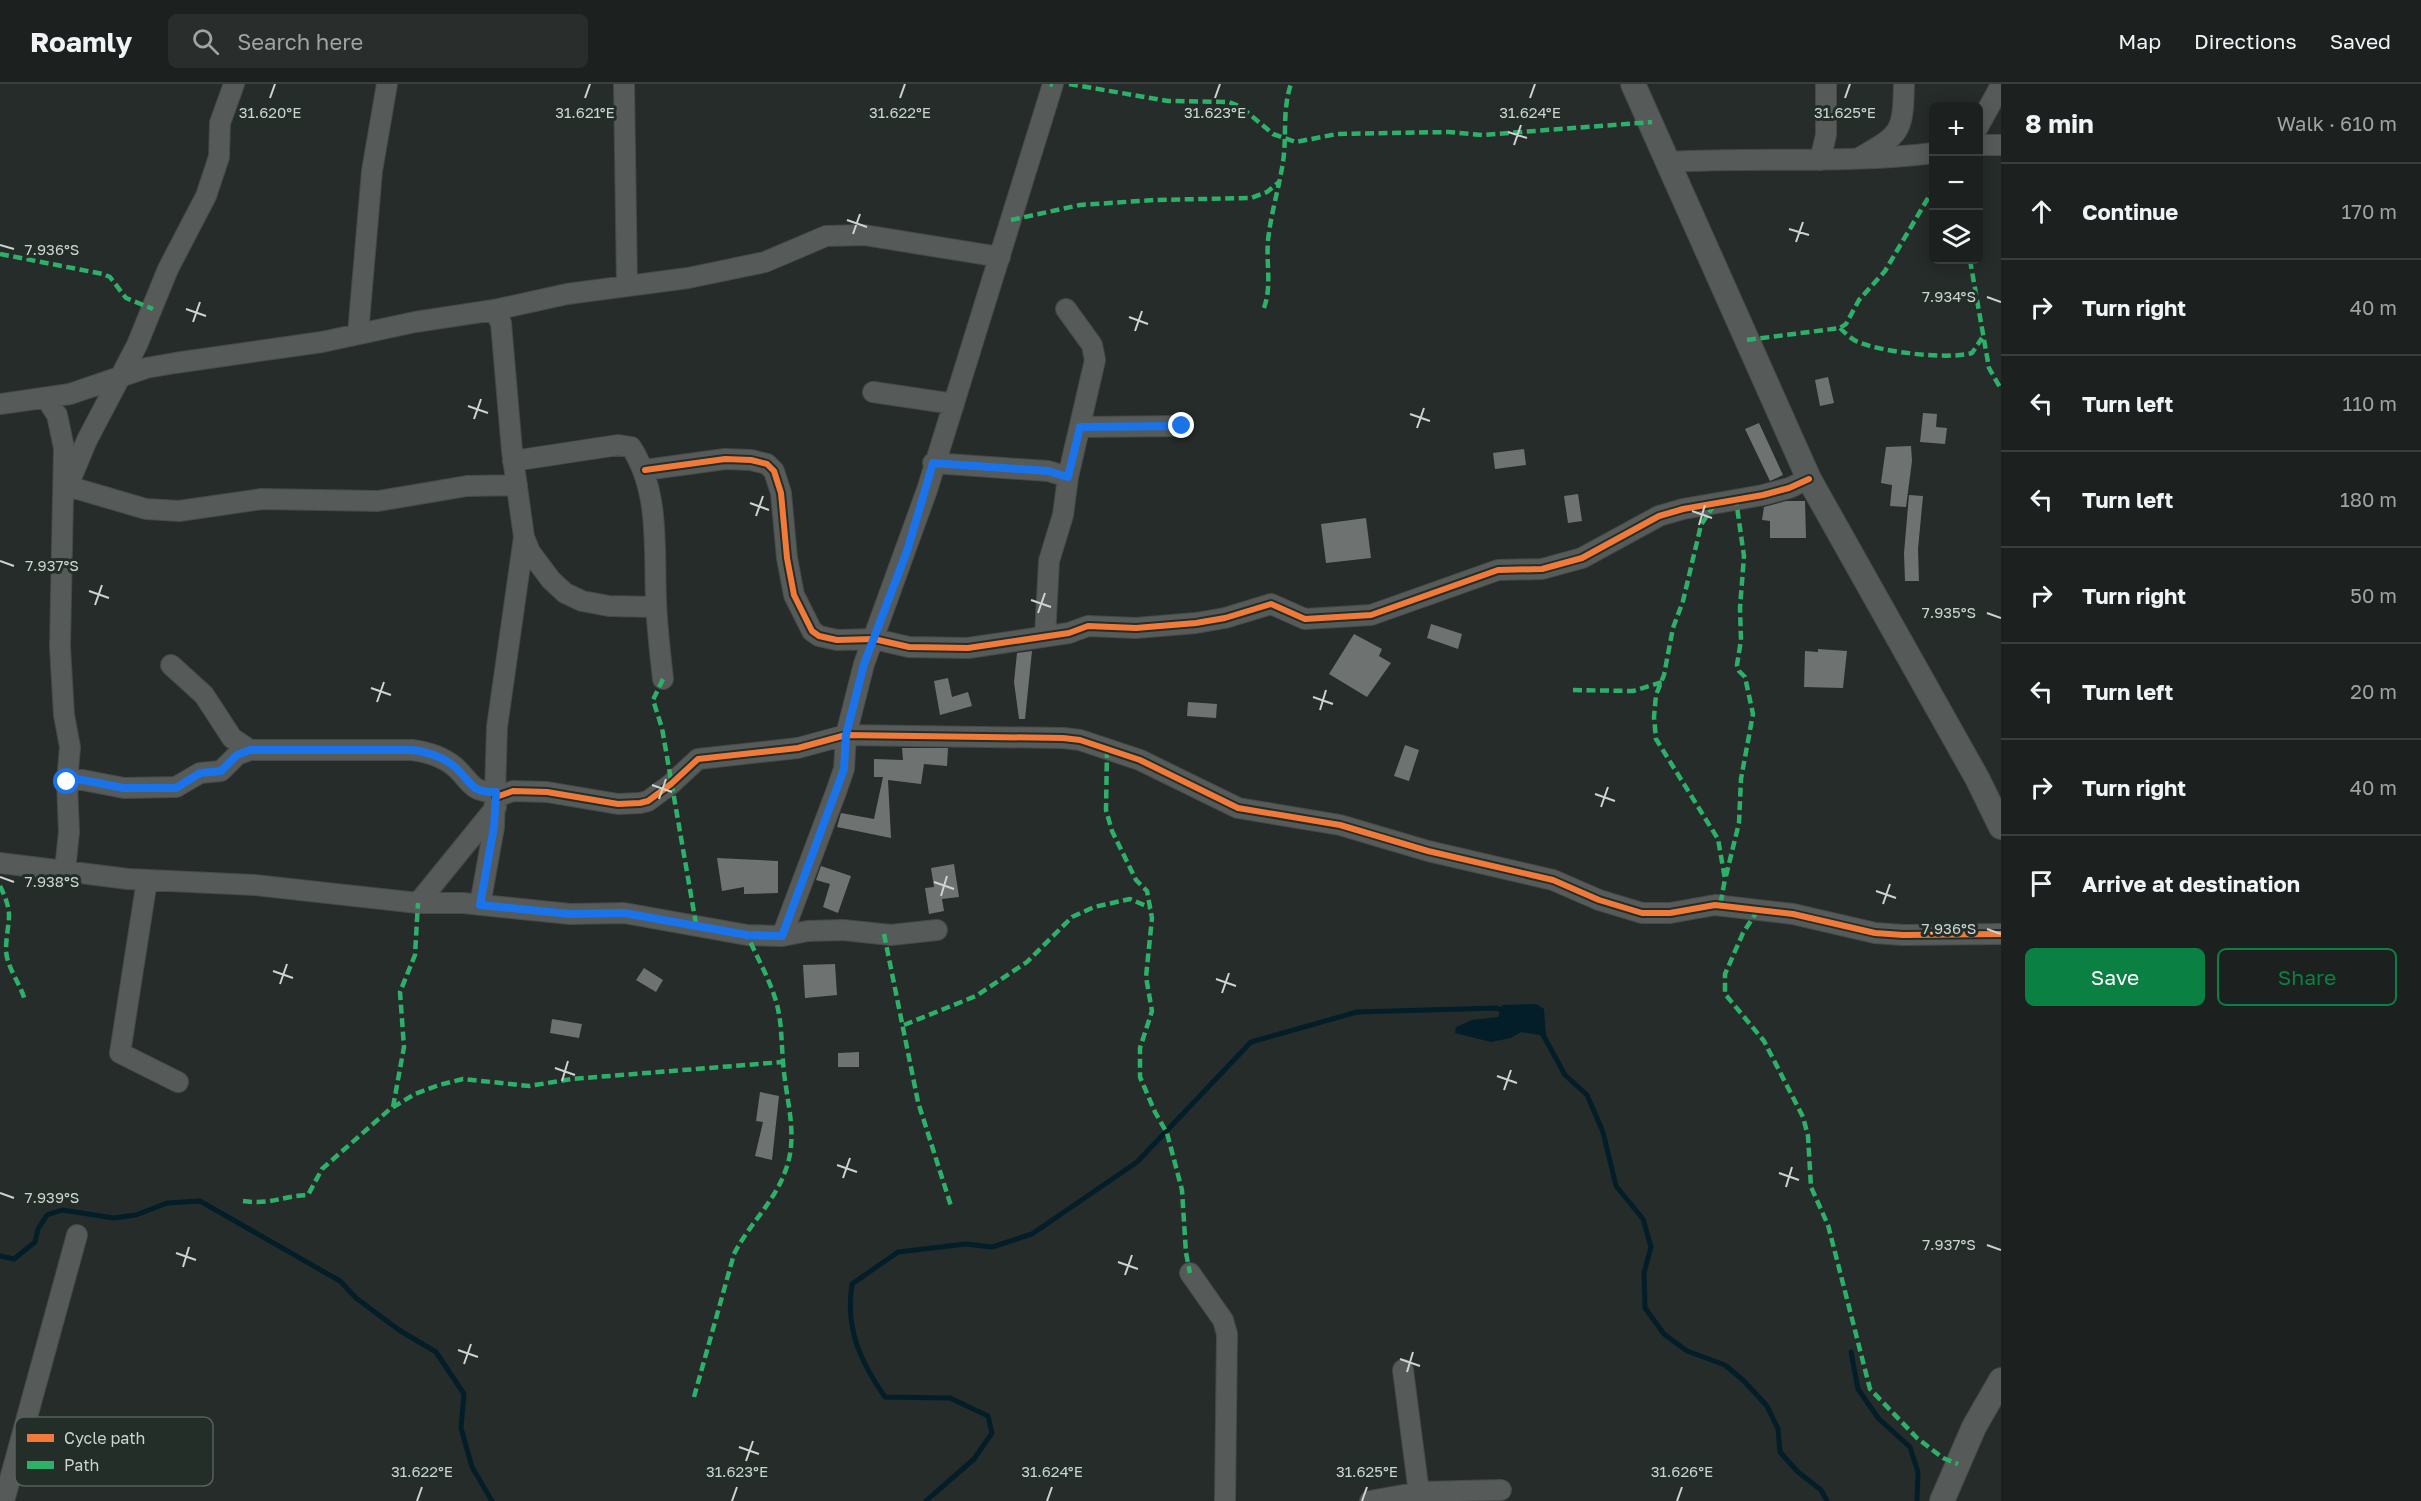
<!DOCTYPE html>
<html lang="en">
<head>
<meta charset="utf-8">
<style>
  :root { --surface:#1c211f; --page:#292e2c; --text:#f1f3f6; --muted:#a0a3a4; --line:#3a3e3d; --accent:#0b8043 }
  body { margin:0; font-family:"Golos Text",sans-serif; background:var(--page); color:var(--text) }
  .controls { position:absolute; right:18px; top:18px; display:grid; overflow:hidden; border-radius:9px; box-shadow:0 3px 15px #0003 }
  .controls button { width:54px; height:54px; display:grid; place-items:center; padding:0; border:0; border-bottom:2px solid var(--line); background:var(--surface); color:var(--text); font:30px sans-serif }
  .stop { position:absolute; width:18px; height:18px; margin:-14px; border:4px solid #1a73e8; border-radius:50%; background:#fff }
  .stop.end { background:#1a73e8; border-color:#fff; box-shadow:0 2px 6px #0008 }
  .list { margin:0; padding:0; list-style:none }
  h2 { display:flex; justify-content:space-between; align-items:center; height:78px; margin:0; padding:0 24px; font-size:26px }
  h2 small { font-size:20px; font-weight:400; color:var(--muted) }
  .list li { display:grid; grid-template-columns:39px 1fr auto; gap:18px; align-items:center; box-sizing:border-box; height:96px; padding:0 24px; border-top:2px solid var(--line) }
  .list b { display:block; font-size:22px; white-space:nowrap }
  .list em { font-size:20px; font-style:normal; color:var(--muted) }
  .actions { display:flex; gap:12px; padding:18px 24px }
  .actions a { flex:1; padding:14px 0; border:2px solid var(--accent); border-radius:9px; text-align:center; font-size:21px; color:var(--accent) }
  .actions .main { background:var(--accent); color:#fff }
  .icon { flex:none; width:33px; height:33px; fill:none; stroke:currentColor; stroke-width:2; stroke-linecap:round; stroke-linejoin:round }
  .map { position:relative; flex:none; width:2001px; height:1417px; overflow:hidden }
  header { display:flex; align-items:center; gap:36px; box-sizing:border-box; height:84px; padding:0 30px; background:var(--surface); border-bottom:2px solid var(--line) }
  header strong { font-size:28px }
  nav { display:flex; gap:33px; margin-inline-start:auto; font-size:21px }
  .search { width:420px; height:54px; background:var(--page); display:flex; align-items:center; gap:15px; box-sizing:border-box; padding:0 21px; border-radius:9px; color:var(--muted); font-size:22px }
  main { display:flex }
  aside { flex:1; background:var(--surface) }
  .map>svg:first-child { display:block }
  .water { fill:#031e28 }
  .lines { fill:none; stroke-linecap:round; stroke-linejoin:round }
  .stream { stroke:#031e28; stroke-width:5 }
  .building { fill:#6e7372 }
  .minor-casing { stroke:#454947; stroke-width:22 }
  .tertiary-casing { stroke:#454947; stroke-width:26 }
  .minor { stroke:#565a58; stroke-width:20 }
  .tertiary { stroke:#565a58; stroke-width:24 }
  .quiet { stroke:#2db169; stroke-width:4.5; stroke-dasharray:9 4.5; stroke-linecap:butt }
  .cycleway-casing { stroke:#242e29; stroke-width:10 }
  .cycleway { stroke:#f17a3a; stroke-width:6 }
  .route { stroke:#1a73e8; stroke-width:8 }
  .ticks { fill:none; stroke:#cdd3cf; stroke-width:2 }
  .key { fill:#242e29; stroke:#57605b; stroke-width:1.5 }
  .key-label { font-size:16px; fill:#cdd3cf }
  .ticks-label { font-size:15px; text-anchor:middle; fill:#cdd3cf; stroke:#242e29; stroke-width:6; stroke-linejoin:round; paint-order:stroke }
</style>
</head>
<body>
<header>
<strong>Roamly</strong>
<div class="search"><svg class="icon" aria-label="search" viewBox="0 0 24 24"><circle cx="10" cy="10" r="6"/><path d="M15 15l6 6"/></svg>Search here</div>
<nav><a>Map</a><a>Directions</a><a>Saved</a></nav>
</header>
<main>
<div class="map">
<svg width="2001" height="1417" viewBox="0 0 2001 1417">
  <rect width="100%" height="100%" fill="#262c29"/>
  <!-- water -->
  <path class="water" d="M1536,920L1544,925L1546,952L1521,948L1511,954L1491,958L1455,949L1456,943L1472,936L1498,933L1502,921Z"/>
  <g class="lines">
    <!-- stream -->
    <path class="stream" d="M1541,947L1565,991L1587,1011L1603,1048L1616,1102L1643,1135L1651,1163L1644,1189L1645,1224L1664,1250L1687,1267L1725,1281L1744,1297L1767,1322L1778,1345L1780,1368L1798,1388L1821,1406L1827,1417
      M0,1172L14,1175L35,1158L38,1145L47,1131L62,1126L114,1134L136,1131L167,1119L200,1117L340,1197L356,1214L399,1246L436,1268L464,1310L461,1344L472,1383L492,1417
      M1851,1268L1858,1305L1879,1335L1910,1363L1918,1388L1917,1417
      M926,1417L974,1375L992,1349L988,1332L950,1314L885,1313C860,1277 845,1244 852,1200L898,1168L966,1160L992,1163L1032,1150L1137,1078L1251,958L1357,928L1497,924L1505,928"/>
  </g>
  <!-- building -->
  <path class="building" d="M1828,293L1834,319L1820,322L1815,296Z
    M1923,329L1937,330L1936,343L1947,344L1945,360L1920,358Z
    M1759,339L1783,391L1770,397L1745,345Z
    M1911,362L1912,377L1906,423L1890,422L1892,401L1881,399L1886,363Z
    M1524,365L1526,381L1495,385L1493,369Z
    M1578,410L1582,437L1568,439L1564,412Z
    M1909,411L1923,412L1918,465L1919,497H1905L1904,469Z
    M1786,417H1805L1806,454H1770V437L1762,436L1764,423Z
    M1366,434L1371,474L1326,479L1321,440Z
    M1431,540L1462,550L1458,565L1427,554Z
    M1354,550L1382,565L1379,572L1391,579L1367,613L1329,590Z
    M1818,565L1847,567L1843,604L1804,603L1805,567L1818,568Z
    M1032,567L1025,635H1019L1014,598L1017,569Z
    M948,594L952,613L968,608L972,622L940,631L934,597Z
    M1188,618L1217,620L1216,634L1187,632Z
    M1405,661L1419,666L1409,697L1394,692Z
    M902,664H948L947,682L924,680L921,700L888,696L891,754L837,743L841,729L874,735L883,693H874V675L903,676Z
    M717,774L778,777V809L744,810V803L722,807Z
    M954,780L959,813L942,815L944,827L929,830L925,804L934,803L931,784Z
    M821,782L851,792L838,829L823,823L830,800L816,796Z
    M835,880L837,911L805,914L803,881Z
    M644,884L663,896L656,908L636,896Z
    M552,935L582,940L579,954L550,949Z
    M859,968V983H838V969Z
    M760,1008L779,1012L772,1076L755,1072L763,1038L756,1037Z"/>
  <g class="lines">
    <defs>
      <path id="minor" d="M624,0L627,201
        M1978,43L2001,1
        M1978,61H2001
        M1859,74C1901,50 1903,49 1904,0
        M1820,76L1826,51V0
        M1669,78C1757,73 1845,80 1934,69
        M494,226L501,239L512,367L524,453L530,468L551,496L565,509L582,517L609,522L656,523
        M358,250L372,87L387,0
        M873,308L954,320
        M46,314L57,331L64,364L60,563L64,631L70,663L67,698L69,748L65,786
        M0,320L70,310L146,284L175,279L322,258L415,238L494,226L567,210L688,194L765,178L826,152L864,151L1000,173
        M1080,343L1182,342
        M513,377L618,361L631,363C660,407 654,466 656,517C657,543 660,569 663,595
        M933,379L1048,387L1068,393
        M645,386L725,375L751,376L767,380L774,387L781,409L787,474L794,511L812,547L819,552L837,556L874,555L909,563L968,564L1069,549L1088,542L1136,544L1196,539L1225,534L1271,520L1305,535L1371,531L1498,486L1542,485L1582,474L1659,432L1683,425L1763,411L1789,404L1809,395
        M69,399L87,356L137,261L168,185L206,112L219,73L220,39L234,0
        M64,401L146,425L179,427L262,415L378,417L467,402L517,401
        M1045,552L1049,477L1063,431L1068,393L1095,276L1092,261L1066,225
        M171,581L204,611L232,654L250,666
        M67,693L124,704L176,703L200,689L221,687L237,671L250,666H412C428,668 442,672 455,683C471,697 470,709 497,708
        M496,713L513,707L547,708L618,720L640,719L648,717L671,700L698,675L798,664L846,651L1063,654L1080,656L1140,676L1238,724L1340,741L1428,767L1553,796L1599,816L1642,829H1670L1715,821L1793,830L1875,849L1903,851L2001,850
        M0,779L128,795L254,801L418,819H463L570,830L624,829L747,851L782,852L808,847L843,846L891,851L937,846
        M147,796L120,969L178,998
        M418,819L496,723
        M480,821L494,743L497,643L524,453
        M782,852L836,708L844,685L846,651L864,580L927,406L1053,0
        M1190,1189L1223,1236L1227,1250L1225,1417
        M1403,1286L1420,1417
        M4,1417L77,1151
        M1370,1417L1420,1408L1501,1406"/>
      <path id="tertiary" d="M1633,0L1809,395L1977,694L2001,743
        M1942,1417L1974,1343L2001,1296"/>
    </defs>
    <!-- minor casing -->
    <use href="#minor" class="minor-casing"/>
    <!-- tertiary casing -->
    <use href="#tertiary" class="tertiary-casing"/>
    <!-- minor -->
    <use href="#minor" class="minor"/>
    <!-- tertiary -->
    <use href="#tertiary" class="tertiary"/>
    <!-- quiet -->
    <path class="quiet" d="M1050,0L1053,1
      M1069,0L1168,17L1229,18L1241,23L1273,50L1296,58L1337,50L1449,48L1482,51L1652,38
      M1978,63L1979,61
      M1011,136L1080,121L1154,116L1251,114L1267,108L1279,98
      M0,170L103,190L110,193L126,214L153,225
      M1970,176L1989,284L2001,305
      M1264,224C1272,202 1266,180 1268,156C1271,129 1279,104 1283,78C1287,52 1282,26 1291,0
      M1840,244C1845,249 1851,255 1858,258C1882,268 1947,276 1972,269L1982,254
      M1747,256L1840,244L1846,240L1859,216L1885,187L1934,104
      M1714,421L1701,441L1683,517L1673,544L1664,591L1656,611L1654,633L1656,655L1718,755L1725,795L1720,822
      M663,595L653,616L662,644L696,840
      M1573,606L1633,607L1662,598
      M1107,665L1106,726L1112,747L1136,796L1147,807L1152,834L1146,893L1152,927L1140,964V993L1155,1028L1167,1049L1182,1106L1186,1169L1190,1189
      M1726,792L1739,739L1741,695L1753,630L1745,593L1739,587L1737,581L1741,556L1740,524L1744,472L1736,416
      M0,802C15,833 7,834 6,865C6,883 21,900 25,917
      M1758,826L1743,849L1725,890V910L1764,957L1803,1033L1808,1052L1811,1103L1828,1141L1870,1305L1917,1354L1943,1374L1958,1380
      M884,850L918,1018L951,1122
      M904,941L976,912L1027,878L1072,833L1094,823L1130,815L1151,824
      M393,1023L404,963L400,908L415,871L418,819
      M243,1117C271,1121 282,1112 308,1111L322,1085L390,1025L415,1010L439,1001L463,995L529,1002L572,995L783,978
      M694,1313L734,1170C749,1140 775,1118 786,1085C799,1050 785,1013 783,977C781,955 782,935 775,914C768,892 756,871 747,851"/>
    <defs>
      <path id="cycleway" d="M645,386L725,375L751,376L767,380L774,387L781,409L787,474L794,511L812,547L819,552L837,556L874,555L909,563L968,564L1069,549L1088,542L1136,544L1196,539L1225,534L1271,520L1305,535L1371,531L1498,486L1542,485L1582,474L1659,432L1683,425L1763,411L1789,404L1809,395
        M496,713L513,707L547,708L618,720L640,719L648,717L671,700L698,675L798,664L846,651L1063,654L1080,656L1140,676L1238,724L1340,741L1428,767L1553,796L1599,816L1642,829H1670L1715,821L1793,830L1875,849L1903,851L2001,850"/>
    </defs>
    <!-- cycleway casing -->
    <use href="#cycleway" class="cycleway-casing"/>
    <!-- cycleway -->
    <use href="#cycleway" class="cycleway"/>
  </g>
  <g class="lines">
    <!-- route -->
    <path class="route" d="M67,698V693L124,704H176L200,689L221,687L237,671L250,666H412C428,668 442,672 455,683C471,697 470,709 496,708L494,743L480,821L570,830L624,829L747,851L782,852L844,685L846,651L864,580L907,467L933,379L1048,387L1068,393L1080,343L1182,342"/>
  </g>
  <!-- ticks -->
  <path class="ticks" d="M270,14L275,0M585,14L590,0M900,14L905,0M1215,14L1220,0M1530,14L1535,0M1845,14L1850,0M1508,48L1527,54M1514,61L1521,41M847,136L867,143M1789,145L1809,151M853,150L860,130M1796,158L1803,138M0,161L14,165M1987,213L2001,218M186,225L206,232M1129,233L1148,240M193,238L200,218M1135,247L1142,227M468,322L488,329M1410,330L1430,337M474,335L481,315M1417,344L1424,324M750,419L769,426M1692,427L1712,434M756,432L763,412M1699,441L1705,421M0,477L14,482M89,507L109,514M1031,516L1051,523M95,521L102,501M1038,529L1045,509M1987,529L2001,534M371,604L391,611M1313,613L1333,620M377,618L384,598M1320,626L1326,606M652,701L672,708M1595,710L1615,717M659,715L666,695M1601,723L1608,703M0,793L14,798M934,798L954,805M1876,807L1896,814M941,812L947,792M1883,820L1890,800M1987,845L2001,850M273,887L293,894M1216,895L1236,902M280,900L287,880M1222,909L1229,889M555,984L575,991M1497,992L1517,999M562,997L568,977M1504,1006L1511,986M837,1081L857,1088M1779,1089L1799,1096M843,1094L850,1074M1786,1103L1792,1083M0,1109L14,1114M1987,1161L2001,1166M176,1169L196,1176M1118,1178L1138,1185M183,1183L189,1163M1125,1191L1132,1171M458,1266L478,1273M1400,1275L1420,1282M464,1280L471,1260M1407,1288L1413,1268M739,1363L759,1370M746,1377L753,1357M417,1417L422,1403M732,1417L737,1403M1047,1417L1052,1403M1362,1417L1367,1403M1677,1417L1682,1403"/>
  <!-- legend -->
  <rect x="15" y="1333" width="198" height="69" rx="9" class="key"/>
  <rect x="27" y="1350" width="27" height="8" fill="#f17a3a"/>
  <rect x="27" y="1377" width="27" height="8" fill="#2db169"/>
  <g class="key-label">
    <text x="64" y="1360">Cycle path</text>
    <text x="64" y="1387">Path</text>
  </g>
  <g class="ticks-label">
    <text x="900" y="34">31.622°E</text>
    <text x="1215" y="34">31.623°E</text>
    <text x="270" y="34">31.620°E</text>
    <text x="585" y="34">31.621°E</text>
    <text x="1530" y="34">31.624°E</text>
    <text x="1845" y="34">31.625°E</text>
    <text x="52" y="171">7.936°S</text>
    <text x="1949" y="218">7.934°S</text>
    <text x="52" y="487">7.937°S</text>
    <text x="1949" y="534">7.935°S</text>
    <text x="52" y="803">7.938°S</text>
    <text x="1949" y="850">7.936°S</text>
    <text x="52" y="1119">7.939°S</text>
    <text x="1949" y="1166">7.937°S</text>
    <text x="422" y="1393">31.622°E</text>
    <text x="737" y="1393">31.623°E</text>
    <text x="1052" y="1393">31.624°E</text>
    <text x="1367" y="1393">31.625°E</text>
    <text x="1682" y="1393">31.626°E</text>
  </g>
</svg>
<div class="controls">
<button>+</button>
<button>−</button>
<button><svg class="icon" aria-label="layers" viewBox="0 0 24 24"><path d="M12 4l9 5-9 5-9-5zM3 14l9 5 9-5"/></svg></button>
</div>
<div class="stop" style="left:67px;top:698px"></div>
<div class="stop end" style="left:1182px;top:342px"></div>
</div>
<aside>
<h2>8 min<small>Walk · 610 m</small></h2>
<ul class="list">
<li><svg class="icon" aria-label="ahead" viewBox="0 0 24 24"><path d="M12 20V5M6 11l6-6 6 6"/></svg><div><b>Continue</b></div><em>170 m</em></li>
<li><svg class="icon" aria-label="right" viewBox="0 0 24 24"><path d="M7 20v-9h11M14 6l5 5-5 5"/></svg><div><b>Turn right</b></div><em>40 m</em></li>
<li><svg class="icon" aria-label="left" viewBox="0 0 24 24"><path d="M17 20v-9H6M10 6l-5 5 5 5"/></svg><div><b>Turn left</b></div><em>110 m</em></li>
<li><svg class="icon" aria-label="left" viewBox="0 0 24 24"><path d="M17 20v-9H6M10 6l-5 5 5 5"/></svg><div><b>Turn left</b></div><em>180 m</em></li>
<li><svg class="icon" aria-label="right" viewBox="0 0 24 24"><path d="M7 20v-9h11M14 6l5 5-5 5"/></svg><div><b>Turn right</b></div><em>50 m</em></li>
<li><svg class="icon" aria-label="left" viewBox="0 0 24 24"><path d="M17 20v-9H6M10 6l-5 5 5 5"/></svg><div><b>Turn left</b></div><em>20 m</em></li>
<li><svg class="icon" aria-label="right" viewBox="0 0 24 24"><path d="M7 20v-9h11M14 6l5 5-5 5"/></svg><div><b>Turn right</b></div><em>40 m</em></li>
<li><svg class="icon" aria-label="arrive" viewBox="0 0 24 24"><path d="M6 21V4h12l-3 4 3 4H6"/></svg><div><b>Arrive at destination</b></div></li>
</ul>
<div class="actions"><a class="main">Save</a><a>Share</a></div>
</aside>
</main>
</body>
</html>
